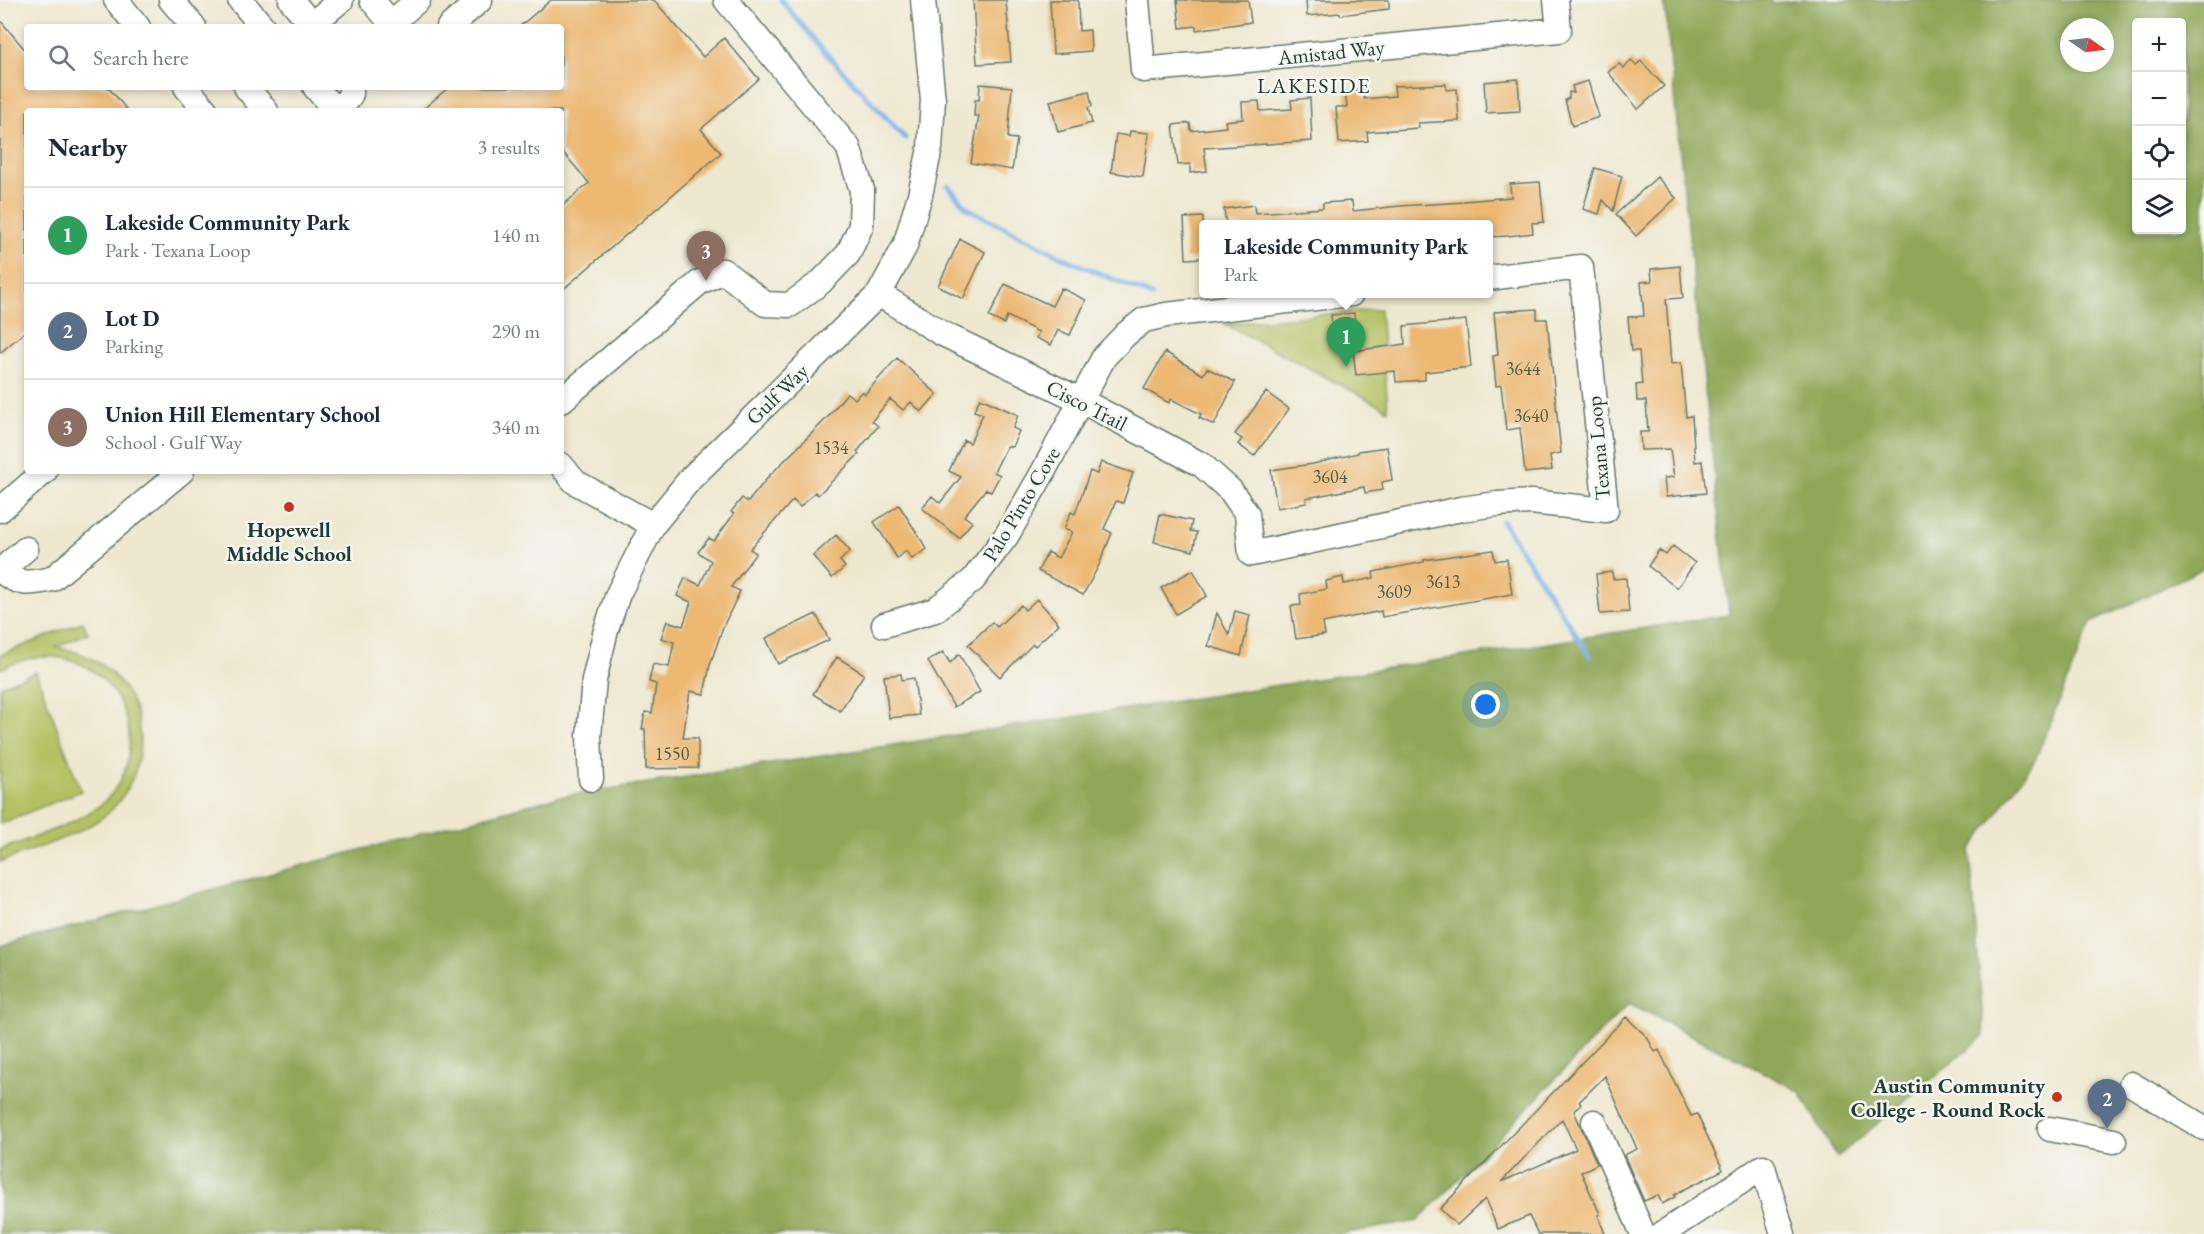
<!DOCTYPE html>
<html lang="en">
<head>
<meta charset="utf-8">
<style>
  :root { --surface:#fff; --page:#f2f2f3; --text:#1f2937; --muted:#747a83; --line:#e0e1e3; --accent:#ea580c }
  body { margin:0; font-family:"EB Garamond",serif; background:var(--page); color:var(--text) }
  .controls { position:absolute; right:18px; top:18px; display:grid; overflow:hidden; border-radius:6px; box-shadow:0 3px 9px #0003 }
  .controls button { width:54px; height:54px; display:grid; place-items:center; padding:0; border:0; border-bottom:2px solid var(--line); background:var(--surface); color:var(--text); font:30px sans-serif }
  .compass { position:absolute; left:2060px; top:18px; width:54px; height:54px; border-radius:50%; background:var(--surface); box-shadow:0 3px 9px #0003; rotate:104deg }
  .you { position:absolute; left:1486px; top:705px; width:21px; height:21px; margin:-15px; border:4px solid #fff; border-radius:50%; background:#1a73e8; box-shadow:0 0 0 9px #1a73e833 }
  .badge { display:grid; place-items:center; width:39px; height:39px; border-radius:50%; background:var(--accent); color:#fff; font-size:20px; font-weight:700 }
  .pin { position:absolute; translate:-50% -50px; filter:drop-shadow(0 2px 3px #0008) }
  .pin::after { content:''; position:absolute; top:32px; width:21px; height:18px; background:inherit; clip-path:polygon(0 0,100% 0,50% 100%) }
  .popup { position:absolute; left:1199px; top:220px; width:294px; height:78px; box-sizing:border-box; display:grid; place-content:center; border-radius:6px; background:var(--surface); filter:drop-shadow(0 2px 4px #0005); font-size:20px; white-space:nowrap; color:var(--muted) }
  .popup b { font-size:22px; color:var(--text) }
  .popup::after { content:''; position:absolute; left:50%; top:100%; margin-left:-12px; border:12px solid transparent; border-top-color:var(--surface) }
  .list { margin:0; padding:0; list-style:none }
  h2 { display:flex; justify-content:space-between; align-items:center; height:78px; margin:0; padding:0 24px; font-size:26px }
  h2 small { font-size:20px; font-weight:400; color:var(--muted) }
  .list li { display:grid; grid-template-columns:39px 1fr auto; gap:18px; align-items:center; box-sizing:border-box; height:96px; padding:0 24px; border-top:2px solid var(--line) }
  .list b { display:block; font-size:22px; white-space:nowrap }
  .list p { margin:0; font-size:20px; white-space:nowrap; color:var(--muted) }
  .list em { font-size:20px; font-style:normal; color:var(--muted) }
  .icon { flex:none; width:33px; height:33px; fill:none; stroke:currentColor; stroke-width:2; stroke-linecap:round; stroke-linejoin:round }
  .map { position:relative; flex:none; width:2204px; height:1234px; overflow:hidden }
  .search { position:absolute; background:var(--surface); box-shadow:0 3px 9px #0003; left:24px; top:24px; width:540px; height:66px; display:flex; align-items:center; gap:15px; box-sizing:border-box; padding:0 21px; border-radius:6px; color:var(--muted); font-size:22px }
  .panel { position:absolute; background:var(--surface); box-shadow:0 3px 9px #0003; left:24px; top:108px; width:540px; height:366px; border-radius:6px }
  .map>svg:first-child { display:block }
  .green { fill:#b4c163; stroke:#6a7f4c; stroke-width:1.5 }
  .forest { fill:#8fa759; stroke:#577246; stroke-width:1.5; fill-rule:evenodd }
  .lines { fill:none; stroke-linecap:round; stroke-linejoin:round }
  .stream { stroke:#7ab1e9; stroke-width:5 }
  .building { fill:#ecb872; fill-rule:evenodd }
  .minor-casing { stroke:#67796a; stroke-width:27 }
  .minor { stroke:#fff; stroke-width:24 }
  .poi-dot { fill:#c8321e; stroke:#f6f6f2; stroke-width:2 }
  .labels { text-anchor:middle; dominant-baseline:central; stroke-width:5; stroke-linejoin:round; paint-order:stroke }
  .number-label { font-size:18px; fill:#525c44 }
  .street-label { font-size:21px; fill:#1f3d34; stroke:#f6f6f2 }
  .poi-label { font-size:21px; font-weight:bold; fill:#1f3d34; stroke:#f6f6f2 }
  .neighbourhood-label { font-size:22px; letter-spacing:1.5px; fill:#1f3d34; stroke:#f6f6f2 }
</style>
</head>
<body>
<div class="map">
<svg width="2204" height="1234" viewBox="0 0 2204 1234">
  <rect width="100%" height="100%" fill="#f6f6f2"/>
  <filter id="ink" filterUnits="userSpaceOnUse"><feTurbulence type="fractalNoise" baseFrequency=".0167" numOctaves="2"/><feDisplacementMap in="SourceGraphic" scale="12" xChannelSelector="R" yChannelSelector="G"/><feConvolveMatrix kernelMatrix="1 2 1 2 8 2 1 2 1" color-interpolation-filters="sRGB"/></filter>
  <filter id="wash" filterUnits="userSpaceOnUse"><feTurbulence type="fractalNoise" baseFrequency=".008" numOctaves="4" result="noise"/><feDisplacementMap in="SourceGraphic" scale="24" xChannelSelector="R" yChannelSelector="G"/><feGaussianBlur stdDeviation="1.35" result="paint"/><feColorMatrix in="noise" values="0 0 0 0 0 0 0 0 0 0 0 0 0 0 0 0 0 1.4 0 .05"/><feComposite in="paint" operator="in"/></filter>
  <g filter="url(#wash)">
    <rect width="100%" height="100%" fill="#ede8cf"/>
    <!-- green -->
    <path class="green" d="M1380,309L1388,410L1225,324Z
      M83,622L88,633L56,647C73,650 88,655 102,665C151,701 152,773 108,813C85,834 30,850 0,862V850C32,837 83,823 107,799C152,752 125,670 62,658C40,654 21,660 0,669V655Z
      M36,672L81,791L0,824V686Z"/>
    <!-- forest -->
    <path class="forest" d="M1664,0H1771L1772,3L1800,0H2204V568L2091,623L2035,760L1970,851L1984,1036L1837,1157L1799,1091L1629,1003L1418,1221L1340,1234H0V946L558,797L1729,615ZM2136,22H2182V230H2136ZM2069,27H2105V63H2069Z"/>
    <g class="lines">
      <!-- stream -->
      <path class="stream" d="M781,0L823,50L905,138
        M948,186L967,208L1064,258L1152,296
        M1502,521L1590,656"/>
    </g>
    <g id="blocks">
      <!-- building -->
      <path class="building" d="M551,0H654L703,57L724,38L759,79L701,129L721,153L561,291V207L589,183L561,150V111H421L449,87H561V27H519Z
        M973,0H1006L1011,62L977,64Z
        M1050,0H1078L1079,31L1090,30L1091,51L1053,54Z
        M1177,0H1248L1251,22L1196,30V26L1180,28Z
        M1306,0H1389V9L1340,15V13L1307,16Z
        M0,20L27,52V87H108L128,111H27V330L0,353Z
        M1631,60L1636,65L1641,61L1664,86L1638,109L1608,72L1619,64L1624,68Z
        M1518,79L1520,111L1486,113L1484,82Z
        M1588,81L1599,117L1572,126L1565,100L1569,98V92L1574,93L1572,86Z
        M980,84L1012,87L1008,138L1017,139L1012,170L971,163L979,116H974L975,100H979Z
        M1446,84V90L1457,89L1459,121L1418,123L1419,128L1367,132L1368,141L1339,143L1336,107H1347L1345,92L1364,90V99L1395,96L1394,86Z
        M1089,91L1092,106L1088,108L1092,123L1058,132L1050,101Z
        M1310,98L1312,141L1204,148L1207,171L1190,173V164L1178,165L1173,125L1190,123L1191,131L1226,127L1225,121L1243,119L1242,102L1259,101L1260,111L1292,109L1291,100Z
        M1130,131L1149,133L1143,177L1111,172L1116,134L1129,136Z
        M1595,168L1622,176L1613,211L1603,200L1599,214L1583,209Z
        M1657,177L1676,198L1636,236L1616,214Z
        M1540,182L1544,222L1532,223L1533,233L1508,236L1488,237V225H1226L1224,209L1254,205L1255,213L1323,208V203L1352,201L1353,211L1400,206L1464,202V201L1511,197L1510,184Z
        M1203,217V258L1186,259L1184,218Z
        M960,239L985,252L963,299L938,286Z
        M1680,266L1683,298L1666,299L1671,364L1681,363L1686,417L1692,416L1695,462L1702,461L1706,493L1666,497L1664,478L1674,477L1670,449L1641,450L1640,432H1648L1646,401H1637L1636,385L1642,384L1639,351H1631L1628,317L1644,316L1641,282L1652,281L1651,269Z
        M1005,284L1052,306L1061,288L1086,300L1070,335L1058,330L1051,345L1036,338L1039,332L1007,316L1004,324L989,317Z
        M1537,309V319H1547L1561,453L1550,455L1552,470L1525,473L1520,428L1506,430L1501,385L1496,386L1493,356L1498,355L1494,312Z
        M1354,313L1356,335L1333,337L1331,315Z
        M1466,320L1471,367L1425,372V380L1396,382L1395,371L1356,375L1353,351L1405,344L1404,326Z
        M1165,352L1203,375L1207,368L1235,382L1214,425L1199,418L1201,414L1171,399L1169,403L1144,389Z
        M897,358L937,394L921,412L911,402L903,410L890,399L872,421L878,426L857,452L859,454L818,495L815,492L800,507L793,500L750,549L756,553L731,587L740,591L723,627L710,665L704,694L690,691L683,738H698V768L646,769L645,729H642L645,712L652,713L656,684L649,682L653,664L669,667L674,642L661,638L667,621L683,626L691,602L677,596L685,578L700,585L711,561L698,552L709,538L714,541L734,514L731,512L742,498L748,502L769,476L827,418L847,393L855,399L862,391L865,394Z
        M1266,392L1289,409L1254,456L1238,444L1242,439L1235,434Z
        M980,398L1018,415L1013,428L1019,431L1012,447L1007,446L994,472L1000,475L991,492L986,489L964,516L972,522L959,538L922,508L932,496L940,503L961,477L949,471L964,440L970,443L983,414L974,411Z
        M1387,447L1392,480L1382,482L1383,490L1365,493L1364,487L1306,498L1307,503L1277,508L1271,470L1313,464L1358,453V451Z
        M1101,462L1133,473L1123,503L1116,501L1104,529L1112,533L1099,565L1083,595L1038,571L1048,552L1058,558L1072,532L1064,529L1071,512L1075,514L1090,471L1097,474Z
        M899,505L927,549L912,559L906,551L897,558L874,522Z
        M1160,514L1192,521L1190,531L1197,532L1193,551L1154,542Z
        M836,535L850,551L840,561L845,567L832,578L813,556Z
        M1673,546L1695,563L1677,588L1648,566L1659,550L1666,555Z
        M1493,550L1495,561L1507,559L1512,594L1382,617L1381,611L1323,623L1325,635L1296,639L1291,606L1301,605L1300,594L1327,589L1326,581L1343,577L1344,584L1374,578L1373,572L1424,562V560Z
        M1193,570L1207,596L1176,614L1161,588Z
        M1612,572L1613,579L1626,578L1629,612L1600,614L1596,574Z
        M1037,599L1059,624L1035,646L1033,644L1000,677L968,645L992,622L997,627L1021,605L1025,610Z
        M1235,611L1250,615L1241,656L1208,646L1217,613L1229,635Z
        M816,614L829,640L778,664L766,638Z
        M943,652L950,663L959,654L980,692L954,707L928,661Z
        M837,657L864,674L840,711L813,694Z
        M901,674L902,680L914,678L919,715L889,718L884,676Z
        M1626,1017L1647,1037L1655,1052L1659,1050L1691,1116L1697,1114L1723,1170L1683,1190L1674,1195L1675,1197L1662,1204L1658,1195L1644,1201L1624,1155L1637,1149L1605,1076L1579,1102L1581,1104L1574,1111L1597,1164L1581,1172L1600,1214L1598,1215L1600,1221L1605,1234H1538L1529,1216L1498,1229L1485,1199L1457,1225L1440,1209ZM1562,1119L1576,1149L1501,1182Z"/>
    </g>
  </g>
  <g filter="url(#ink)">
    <use href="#blocks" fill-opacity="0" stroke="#67796a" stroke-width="1.5"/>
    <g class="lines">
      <defs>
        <path id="minor" d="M116,0L138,27
          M171,0L194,27
          M240,0L263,27
          M291,0L314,27
          M372,0L391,23
          M1137,0L1143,70L1559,30L1556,0
          M312,24L341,0
          M398,27L391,23L418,0
          M449,27L480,0
          M186,87L206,111
          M246,87L266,111
          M315,87L336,111
          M340,111L351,94V87
          M879,294L941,333L1080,400L1202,465L1231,491L1247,514L1251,554L1461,509L1497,504L1531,502L1606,510L1581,267L1488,278
          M561,401L700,282L723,271L765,304L790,305L821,282L848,254L861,226L862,190L848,147L726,0
          M561,465L575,482L653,525
          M0,510L45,471
          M0,570C19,586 29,584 52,579L182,471
          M0,571L26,549
          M884,625L935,610L973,580L1007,535L1042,474L1104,357L1126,334L1144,320L1166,315L1351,294
          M591,779L589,736L594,680L606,630L618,594L653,525L691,478L879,294L905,246L920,195L930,148L933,100L923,0
          M2131,1084L2204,1128
          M1594,1122L1643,1234
          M2050,1129L2114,1141
          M1662,1234L1763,1167L1783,1234"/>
      </defs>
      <!-- minor casing -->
      <use href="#minor" class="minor-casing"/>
      <!-- minor -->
      <use href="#minor" class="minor"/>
    </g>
  </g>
  <!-- markers -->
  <g class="poi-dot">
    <circle cx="289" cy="507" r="6"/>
    <circle cx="2057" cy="1097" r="6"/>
  </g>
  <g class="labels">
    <!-- number labels -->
    <g class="number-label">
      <text x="1523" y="368">3644</text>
      <text x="1531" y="415">3640</text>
      <text x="831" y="447">1534</text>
      <text x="1330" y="476">3604</text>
      <text x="1443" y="581">3613</text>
      <text x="1394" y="591">3609</text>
      <text x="672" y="753">1550</text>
    </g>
    <!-- street labels -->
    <g class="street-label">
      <text transform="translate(1331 52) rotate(-6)">Amistad Way</text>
      <text transform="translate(777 394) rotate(-44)">Gulf Way</text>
      <text transform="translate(1087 405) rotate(27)">Cisco Trail</text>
      <text transform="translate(1598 448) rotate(-95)">Texana Loop</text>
      <text transform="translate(1021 504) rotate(-59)">Palo Pinto Cove</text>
    </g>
    <!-- poi labels -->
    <g class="poi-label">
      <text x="289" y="529">Hopewell<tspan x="289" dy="24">Middle School</tspan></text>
      <text x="2045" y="1085" text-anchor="end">Austin Community<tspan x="2045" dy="24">College - Round Rock</tspan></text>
    </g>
    <!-- neighbourhood labels -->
    <g class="neighbourhood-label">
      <text x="1314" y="85">LAKESIDE</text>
    </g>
  </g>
</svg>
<div class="controls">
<button>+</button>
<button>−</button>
<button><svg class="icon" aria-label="locate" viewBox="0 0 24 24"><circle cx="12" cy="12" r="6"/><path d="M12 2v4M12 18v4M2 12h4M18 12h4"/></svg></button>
<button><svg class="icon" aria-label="layers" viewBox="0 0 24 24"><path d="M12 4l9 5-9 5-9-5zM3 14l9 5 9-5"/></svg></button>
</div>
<svg class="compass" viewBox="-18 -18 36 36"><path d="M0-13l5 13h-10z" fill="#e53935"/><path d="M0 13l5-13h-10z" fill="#747a83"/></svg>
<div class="you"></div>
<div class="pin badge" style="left:1346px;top:367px;background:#2e9e5b">1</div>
<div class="popup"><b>Lakeside Community Park</b>Park</div>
<div class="pin badge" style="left:2107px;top:1129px;background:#5c6f8a">2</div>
<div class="pin badge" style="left:706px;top:281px;background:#8d6e63">3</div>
<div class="search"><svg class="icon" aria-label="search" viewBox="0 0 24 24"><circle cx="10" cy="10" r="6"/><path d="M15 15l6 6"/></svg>Search here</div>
<section class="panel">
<h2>Nearby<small>3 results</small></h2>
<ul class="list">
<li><span class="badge" style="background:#2e9e5b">1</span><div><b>Lakeside Community Park</b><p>Park · Texana Loop</p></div><em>140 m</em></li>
<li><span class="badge" style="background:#5c6f8a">2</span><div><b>Lot D</b><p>Parking</p></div><em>290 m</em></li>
<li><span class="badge" style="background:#8d6e63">3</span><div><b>Union Hill Elementary School</b><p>School · Gulf Way</p></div><em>340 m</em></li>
</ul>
</section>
</div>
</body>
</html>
